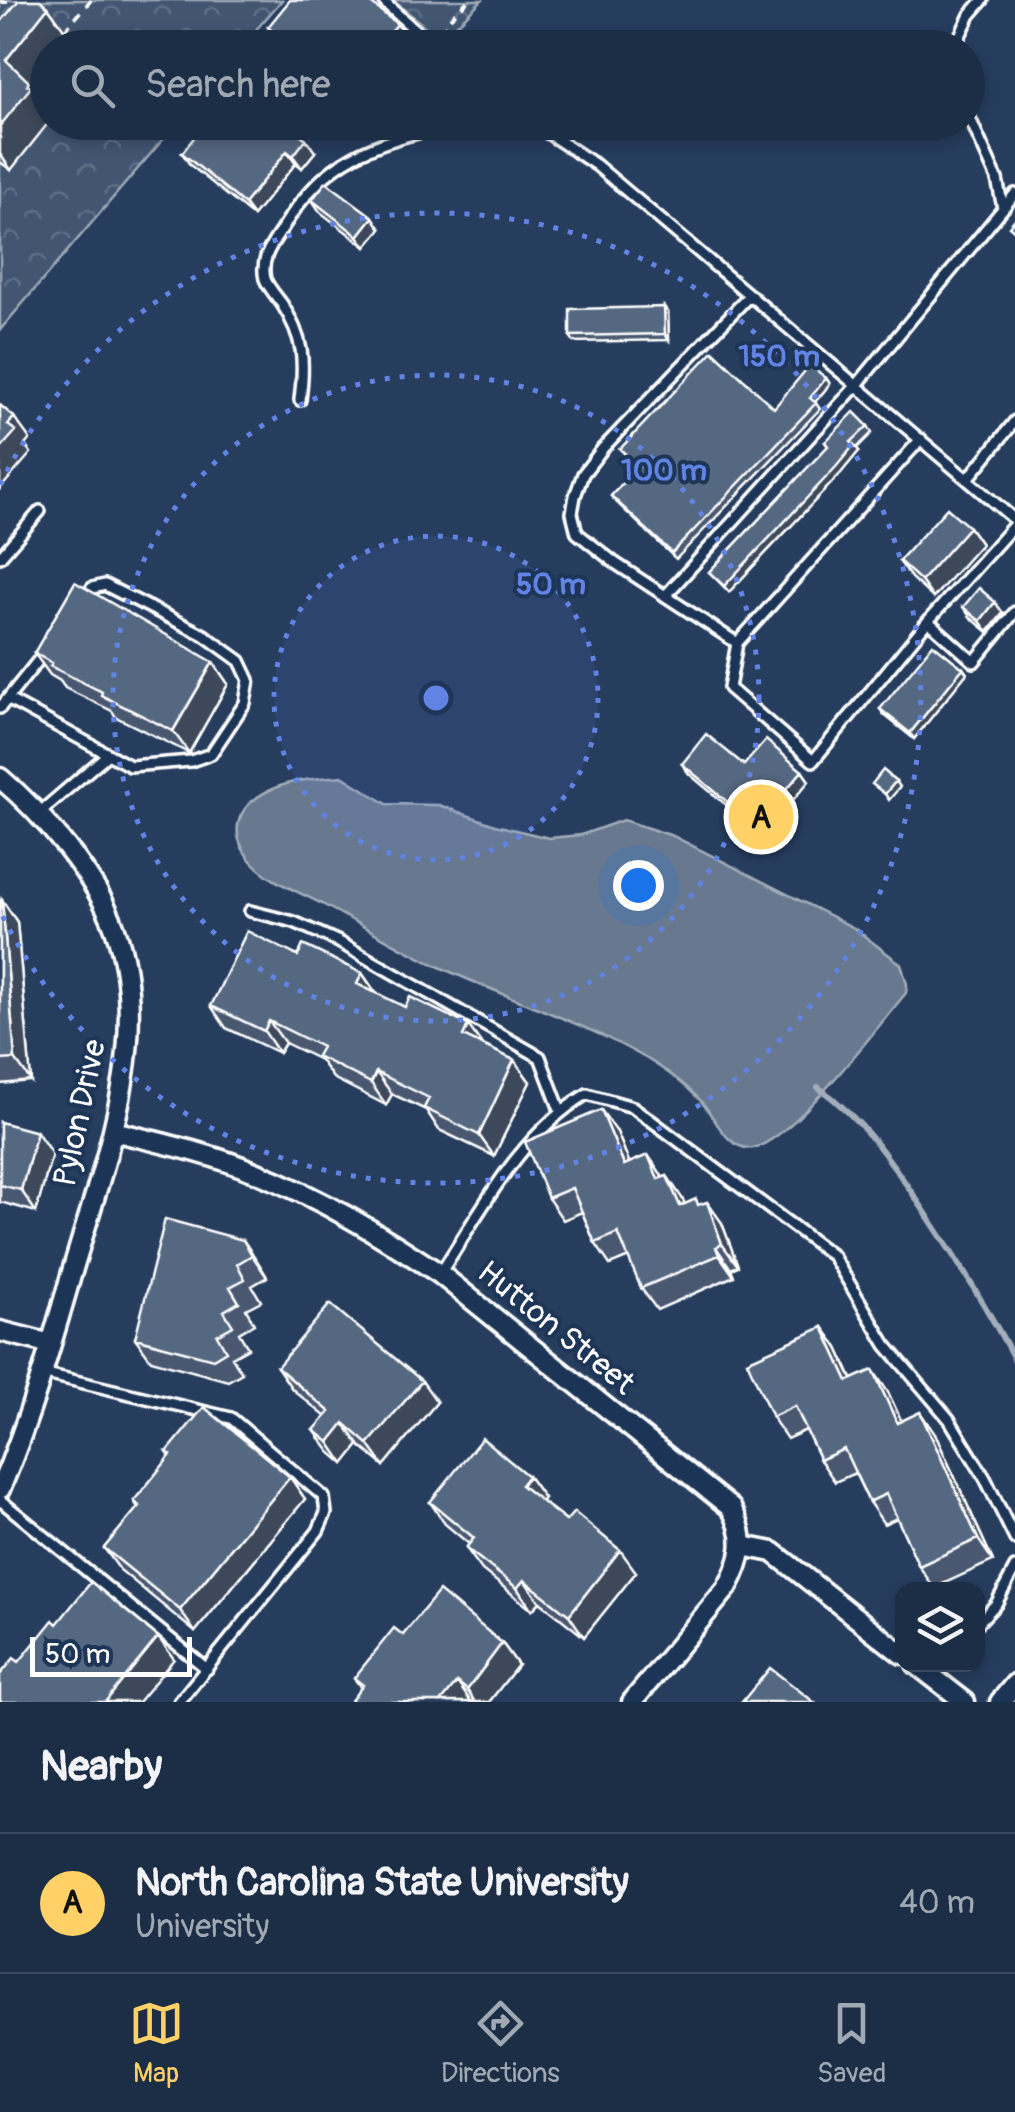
<!DOCTYPE html>
<html lang="en">
<head>
<meta charset="utf-8">
<style>
  :root { --surface:#1c2e46; --page:#293a51; --text:#f1f3f6; --muted:#a0a8b3; --line:#3a4a5f; --accent:#ffd166 }
  body { margin:0; font-family:Pangolin,sans-serif; background:var(--page); color:var(--text) }
  .controls { position:absolute; right:30px; bottom:30px; display:grid; overflow:hidden; border-radius:20px; box-shadow:0 5px 15px #0003 }
  .controls button { width:90px; height:90px; display:grid; place-items:center; padding:0; border:0; border-bottom:2px solid var(--line); background:var(--surface); color:var(--text); font:50px sans-serif }
  .scale { position:absolute; left:30px; bottom:25px; width:162px; box-sizing:border-box; padding-left:10px; border:5px solid #fff; border-top:0; font-size:28px; line-height:35px; white-space:nowrap; color:#fff; -webkit-text-stroke:8px #1d3557; paint-order:stroke }
  .you { position:absolute; left:638px; top:885px; width:35px; height:35px; margin:-25px; border:8px solid #fff; border-radius:50%; background:#1a73e8; box-shadow:0 0 0 15px #1a73e833 }
  .badge { display:grid; place-items:center; width:65px; height:65px; border-radius:50%; background:var(--accent); color:#111; font-size:32px; font-weight:700 }
  .pin { position:absolute; translate:-50% -50%; border:5px solid #fff; box-shadow:0 2px 10px #0006 }
  .list { margin:0; padding:0; list-style:none }
  h2 { display:flex; justify-content:space-between; align-items:center; height:130px; margin:0; padding:0 40px; font-size:42px }
  h2 small { font-size:32px; font-weight:400; color:var(--muted) }
  .list li { display:grid; grid-template-columns:65px 1fr auto; gap:30px; align-items:center; box-sizing:border-box; height:140px; padding:0 40px; border-top:2px solid var(--line) }
  .list b { display:block; font-size:38px; white-space:nowrap }
  .list p { margin:0; font-size:32px; white-space:nowrap; color:var(--muted) }
  .list em { font-size:32px; font-style:normal; color:var(--muted) }
  .icon { flex:none; width:55px; height:55px; fill:none; stroke:currentColor; stroke-width:2; stroke-linecap:round; stroke-linejoin:round }
  .map { position:relative; flex:none; width:1015px; height:1702px; overflow:hidden }
  .search { position:absolute; background:var(--surface); box-shadow:0 5px 15px #0003; left:30px; right:30px; top:30px; height:110px; display:flex; align-items:center; gap:25px; box-sizing:border-box; padding:0 35px; border-radius:55px; color:var(--muted); font-size:38px }
  .sheet { height:270px; background:var(--surface) }
  nav { display:flex; justify-content:space-around; align-items:center; box-sizing:border-box; height:140px; border-top:2px solid var(--line); background:var(--surface); font-size:28px; color:var(--muted) }
  nav a { display:grid; justify-items:center; gap:5px }
  nav .on { color:var(--accent) }
  .map>svg:first-child { display:block }
  .park { fill:url(#park-crowns); stroke:#a0aab8; stroke-width:2.5 }
  .water { fill:#67788e; stroke:#a4aebb; stroke-width:2.5 }
  .lines { fill:none; stroke-linecap:round; stroke-linejoin:round }
  .stream { stroke:#a4aebb; stroke-width:6 }
  .service-casing { stroke:#fff; stroke-width:16 }
  .minor-casing { stroke:#fff; stroke-width:25 }
  .path { stroke:#fff; stroke-width:4; stroke-dasharray:8 8; stroke-linecap:butt }
  .service { stroke:#1d3557; stroke-width:9 }
  .minor { stroke:#1d3557; stroke-width:18 }
  .wall { fill:#49596f; stroke:#fff; stroke-width:2.5 }
  .shaded-wall { fill:#3c485a; stroke:#fff; stroke-width:2.5 }
  .building { fill:#556781; stroke:#fff; stroke-width:2.5 }
  .ring { fill:none; stroke:#6183e4; stroke-width:5; stroke-dasharray:5 10 }
  .labels { text-anchor:middle; dominant-baseline:central; stroke-width:8; stroke-linejoin:round; paint-order:stroke }
  .street-label { font-size:32px; fill:#fff; stroke:#1d3557 }
  .centre { fill:#6183e4; stroke:#1d3557; stroke-width:5 }
  .ring-label { font-size:30px; text-anchor:middle; font-weight:bold; fill:#6183e4; stroke:#1d3557; stroke-width:8; stroke-linejoin:round; paint-order:stroke }
</style>
</head>
<body>
<div class="map">
<svg width="1015" height="1702" viewBox="0 0 1015 1702">
  <defs>
    <pattern id="park-crowns" width="20" height="18" patternUnits="userSpaceOnUse" patternTransform="scale(2.5)"><rect width="20" height="18" fill="#425672"/><path d="M2 6a3 3 0 1 1 6 0M12 15a3 3 0 1 1 6 0" fill="none" stroke="#5e6f87"/></pattern>
  </defs>
  <rect width="100%" height="100%" fill="#263d5e"/>
  <filter id="ink" filterUnits="userSpaceOnUse"><feTurbulence type="fractalNoise" baseFrequency=".01" numOctaves="2"/><feDisplacementMap in="SourceGraphic" scale="20" xChannelSelector="R" yChannelSelector="G"/><feConvolveMatrix kernelMatrix="1 2 1 2 8 2 1 2 1" color-interpolation-filters="sRGB"/></filter>
  <g filter="url(#ink)">
    <!-- park -->
    <path class="park" d="M0,0H282L241,47L48,48V122L177,123L0,330Z
      M393,0H482L441,40Z"/>
    <!-- water -->
    <path class="water" d="M342,776L387,804L439,805L495,825L549,838L581,835L623,820L673,836L854,928L901,964L907,984L906,993C879,1025 791,1142 753,1148C726,1151 714,1114 699,1099C672,1071 640,1054 605,1037C548,1010 488,990 431,963C394,945 360,924 324,905C302,893 270,882 253,863C221,827 243,798 283,785C301,779 323,778 342,776Z"/>
    <g class="lines">
      <!-- stream -->
      <path class="stream" d="M818,1087C863,1119 893,1164 923,1209C956,1259 988,1308 1015,1361"/>
      <defs>
        <path id="service" d="M385,3L435,48
          M954,48L970,15L983,0
          M968,114L997,179L1003,208
          M531,122L596,165L1015,520
          M750,295L603,448L583,474L575,496L572,513L577,533L615,563L737,643L921,439
          M300,400C305,360 304,339 282,304C277,297 268,287 265,279C260,259 272,244 282,229C331,150 377,143 461,122
          M968,479L1015,421
          M0,557L40,511
          M666,595L857,385L1015,194
          M928,621L974,662L1015,612
          M737,643L729,688L813,761L928,621L1015,524
          M9,700L130,766L191,761L211,754L245,703L249,680L240,661L204,635L105,585L92,588L84,599
          M0,708L45,652
          M38,814L108,754
          M250,911L294,922L337,941L540,1057L560,1110
          M440,1274C481,1210 520,1134 587,1094L633,1107L833,1256L886,1345L949,1419L985,1478L1015,1539
          M42,1373L231,1418L324,1497L326,1513L318,1531L179,1702
          M0,1500L207,1669
          M978,1623L996,1604L1015,1568"/>
        <path id="minor" d="M0,778C42,813 97,877 115,929C154,1036 102,1168 72,1272C51,1345 30,1419 0,1489
          M113,1131C161,1143 209,1153 255,1172C321,1198 381,1235 440,1274L731,1508C748,1536 743,1560 727,1588L632,1702
          M0,1331L51,1344
          M743,1546L773,1552L902,1654
          M916,1664L965,1702
          M1000,1702L1015,1684"/>
      </defs>
      <!-- service casing -->
      <use href="#service" class="service-casing"/>
      <!-- minor casing -->
      <use href="#minor" class="minor-casing"/>
      <!-- path -->
      <path class="path" d="M0,2H20
        M65,30L91,0
        M442,32L451,17L469,0"/>
      <!-- service -->
      <use href="#service" class="service"/>
      <!-- minor -->
      <use href="#minor" class="minor"/>
    </g>
    <!-- wall -->
    <path class="wall" d="M48,7L70,38L32,86L11,170L0,162V23Z
      M268,27L402,31L397,37L411,48H289L272,34Z
      M315,152L302,168L296,163L253,216L190,165L182,153Z
      M312,200L381,229L366,247L320,212Z
      M664,307L668,312L669,340L574,342L570,336Z
      M826,378L830,384L815,402L820,409L676,559L615,501L611,496L637,467L620,449L774,408Z
      M868,426L872,433L857,448L859,451L841,473L729,592L709,572L828,446L825,442Z
      M969,527L981,544L933,598L911,578L899,561Z
      M963,607L1003,613L988,632L971,618Z
      M34,653L213,662L228,684L189,753L116,717L112,711L65,688L60,681L50,675Z
      M967,673L914,739L884,715L880,709Z
      M682,764L744,765L802,771L809,781L774,822L766,815L755,829L689,774Z
      M0,900H2L17,922L31,1081L0,1084Z
      M298,956L362,973L376,993L514,1060L530,1082L494,1156L439,1130L426,1110L392,1094L386,1105L333,1078L320,1060L285,1043L279,1053L226,1028L211,1006Z
      M0,1122L52,1154L36,1212L0,1202Z
      M617,1132L629,1162L663,1177L667,1176L685,1204L700,1205L707,1202L722,1223L738,1266L731,1269L734,1276L657,1310L641,1288L629,1257L610,1265L595,1243L582,1212L563,1220L548,1198Z
      M243,1240L267,1277L252,1286L261,1301L246,1309L254,1324L239,1333L248,1348L232,1357L242,1373L228,1381L151,1360L135,1338Z
      M823,1327L838,1348L852,1379L888,1392L901,1420L935,1434L993,1561L934,1588L919,1566L897,1518L884,1524L869,1502L855,1473L835,1482L820,1460L806,1430L787,1439L772,1417Z
      M277,1367L437,1402L384,1466L359,1445L344,1464L330,1452L314,1430L326,1417L292,1389Z
      M167,1452L290,1477L305,1499L195,1632L120,1570L104,1548L138,1508L134,1501L170,1457Z
      M528,1476L544,1498L541,1501L636,1572L584,1637L540,1602L532,1610L482,1570L466,1548L469,1544L445,1524L430,1502Z
      M403,1635L502,1643L518,1665L489,1702H350L361,1688L354,1678Z"/>
    <!-- shaded-wall -->
    <path class="shaded-wall" d="M48,7L70,38L63,48H48V66L32,86L48,108V122H49L11,170L0,154V126L6,60Z
      M397,24L402,31L396,38L391,32Z
      M306,139L315,152L302,168L293,156Z
      M287,151L296,163L253,216L244,204Z
      M373,217L381,229L366,247L358,236Z
      M664,307L668,312L669,340L665,334Z
      M826,378L830,384L814,403L810,398Z
      M14,417L30,439L25,445L31,453L0,489V449L8,425Z
      M854,445L859,451L841,473L729,592L724,586Z
      M969,527L981,544L933,598L921,581Z
      M995,602L1003,613L988,632L980,621Z
      M213,662L228,684L189,753L173,731Z
      M963,668L967,673L914,739L910,733Z
      M802,771L809,781L774,822L767,812Z
      M896,781L900,787L889,800L885,794Z
      M760,805L766,815L755,829L748,819Z
      M2,900L17,922L31,1081L15,1059Z
      M362,973L377,995L357,984Z
      M269,1021L285,1043L279,1053L264,1031Z
      M468,1025L484,1047L463,1036Z
      M514,1060L530,1082L494,1156L479,1135Z
      M376,1072L392,1094L386,1105L371,1083Z
      M601,1110L617,1132L639,1187L624,1165Z
      M37,1132L52,1154L36,1212L21,1190Z
      M648,1155L663,1177L658,1179Z
      M667,1176L682,1198L695,1228L680,1206Z
      M707,1202L722,1223L738,1266L722,1244Z
      M243,1240L258,1262L267,1277L252,1255Z
      M716,1247L731,1269L734,1276L719,1255Z
      M823,1327L838,1348L863,1403L848,1381Z
      M873,1370L888,1392L912,1444L897,1423Z
      M422,1381L437,1402L384,1466L368,1444Z
      M920,1412L935,1434L993,1561L978,1539Z
      M344,1423L359,1445L344,1464L329,1442Z
      M528,1476L544,1498L537,1507L521,1485Z
      M290,1477L305,1499L195,1632L180,1610Z
      M620,1550L636,1572L584,1637L569,1615Z
      M524,1580L540,1602L532,1610L517,1588Z
      M158,1637L174,1659L138,1702H105Z
      M502,1643L518,1665L489,1702H475L467,1690Z
      M457,1682L471,1702H441Z"/>
    <!-- building -->
    <path class="building" d="M19,0H40L48,7L6,60L29,82L27,85L31,87L0,126V23Z
      M290,0H367L397,24L391,32L411,48H293L268,27Z
      M206,122H286L306,139L293,156L287,151L244,204L182,153Z
      M326,182L373,217L358,236L312,200Z
      M1015,219V231L1009,226Z
      M664,307L665,334L570,336V309Z
      M713,351L774,408L810,365L826,378L810,398L816,403L672,553L611,496L639,466L620,449Z
      M0,405L14,417L8,425L16,431L0,449Z
      M854,412L868,426L851,442L854,445L836,467L724,586L709,572L828,446L825,442Z
      M947,508L969,527L921,581L899,561Z
      M75,582L213,662L173,731L101,695L102,692L50,666L52,663L34,653Z
      M979,588L995,602L980,621L963,607Z
      M933,644L963,668L910,733L880,709Z
      M706,734L744,765L766,740L802,771L767,812L760,805L748,819L682,764Z
      M883,770L896,781L885,794L872,784Z
      M0,900H2L15,1059L0,1060Z
      M247,931L298,956L303,945L362,973L357,984L405,1007L410,997L468,1025L463,1036L514,1060L479,1135L424,1108L429,1098L376,1072L371,1083L317,1056L322,1047L269,1021L264,1031L211,1006Z
      M601,1110L624,1165L648,1155L658,1179L667,1176L680,1206L696,1199L698,1205L707,1202L722,1244L716,1247L719,1255L641,1288L618,1233L595,1243L572,1188L548,1198L525,1142Z
      M0,1122L37,1132L21,1190L0,1185Z
      M165,1219L243,1240L252,1255L237,1264L245,1279L230,1287L239,1302L224,1311L233,1326L217,1335L226,1351L213,1359L135,1338Z
      M330,1304L422,1381L368,1444L344,1423L329,1442L314,1430L330,1412L277,1367Z
      M823,1327L848,1381L873,1370L897,1423L920,1412L978,1539L919,1566L886,1494L869,1502L844,1449L820,1460L795,1406L772,1417L747,1361Z
      M204,1407L290,1477L180,1610L104,1548L139,1506L134,1501L171,1455L167,1452Z
      M482,1438L528,1476L521,1485L566,1521L574,1512L620,1550L569,1615L524,1580L517,1588L466,1548L474,1538L430,1502Z
      M91,1582L158,1637L105,1702H0V1675L14,1658L19,1662L53,1620L57,1624Z
      M439,1591L502,1643L467,1690L457,1682L441,1702H350L363,1685L354,1678L394,1628L403,1635Z
      M770,1668L814,1702H742Z"/>
  </g>
  <!-- distance rings -->
  <circle cx="436" cy="698" r="162" fill="#6183e4" fill-opacity=".12"/>
  <g class="ring">
    <circle cx="436" cy="698" r="162"/>
    <circle cx="436" cy="698" r="323"/>
    <path d="M0 485A485 485 0 1 1 0 911"/>
  </g>
  <g class="labels">
    <!-- street labels -->
    <g class="street-label">
      <text transform="translate(80 1113) rotate(-78)">Pylon Drive</text>
      <text transform="translate(556 1328) rotate(39)">Hutton Street</text>
    </g>
  </g>
  <circle cx="436" cy="698" r="15" class="centre"/>
  <g class="ring-label">
    <text x="779" y="366">150 m</text>
    <text x="664" y="480">100 m</text>
    <text x="551" y="594">50 m</text>
  </g>
</svg>
<div class="controls">
<button><svg class="icon" aria-label="layers" viewBox="0 0 24 24"><path d="M12 4l9 5-9 5-9-5zM3 14l9 5 9-5"/></svg></button>
</div>
<div class="scale">50 m</div>
<div class="you"></div>
<div class="pin badge" style="left:761px;top:817px">A</div>
<div class="search"><svg class="icon" aria-label="search" viewBox="0 0 24 24"><circle cx="10" cy="10" r="6"/><path d="M15 15l6 6"/></svg>Search here</div>
</div>
<section class="sheet">
<h2>Nearby<small></small></h2>
<ul class="list">
<li><span class="badge">A</span><div><b>North Carolina State University</b><p>University</p></div><em>40 m</em></li>
</ul>
</section>
<nav>
<a class="on"><svg class="icon" aria-label="map" viewBox="0 0 24 24"><path d="M3 6l6-2 6 2 6-2v14l-6 2-6-2-6 2zM9 4v14M15 6v14"/></svg>Map</a>
<a><svg class="icon" aria-label="directions" viewBox="0 0 24 24"><path d="M12 3l9 9-9 9-9-9zM9 14v-3h6M13 9l2 2-2 2"/></svg>Directions</a>
<a><svg class="icon" aria-label="saved" viewBox="0 0 24 24"><path d="M7 4h10v16l-5-4-5 4z"/></svg>Saved</a>
</nav>
</body>
</html>
